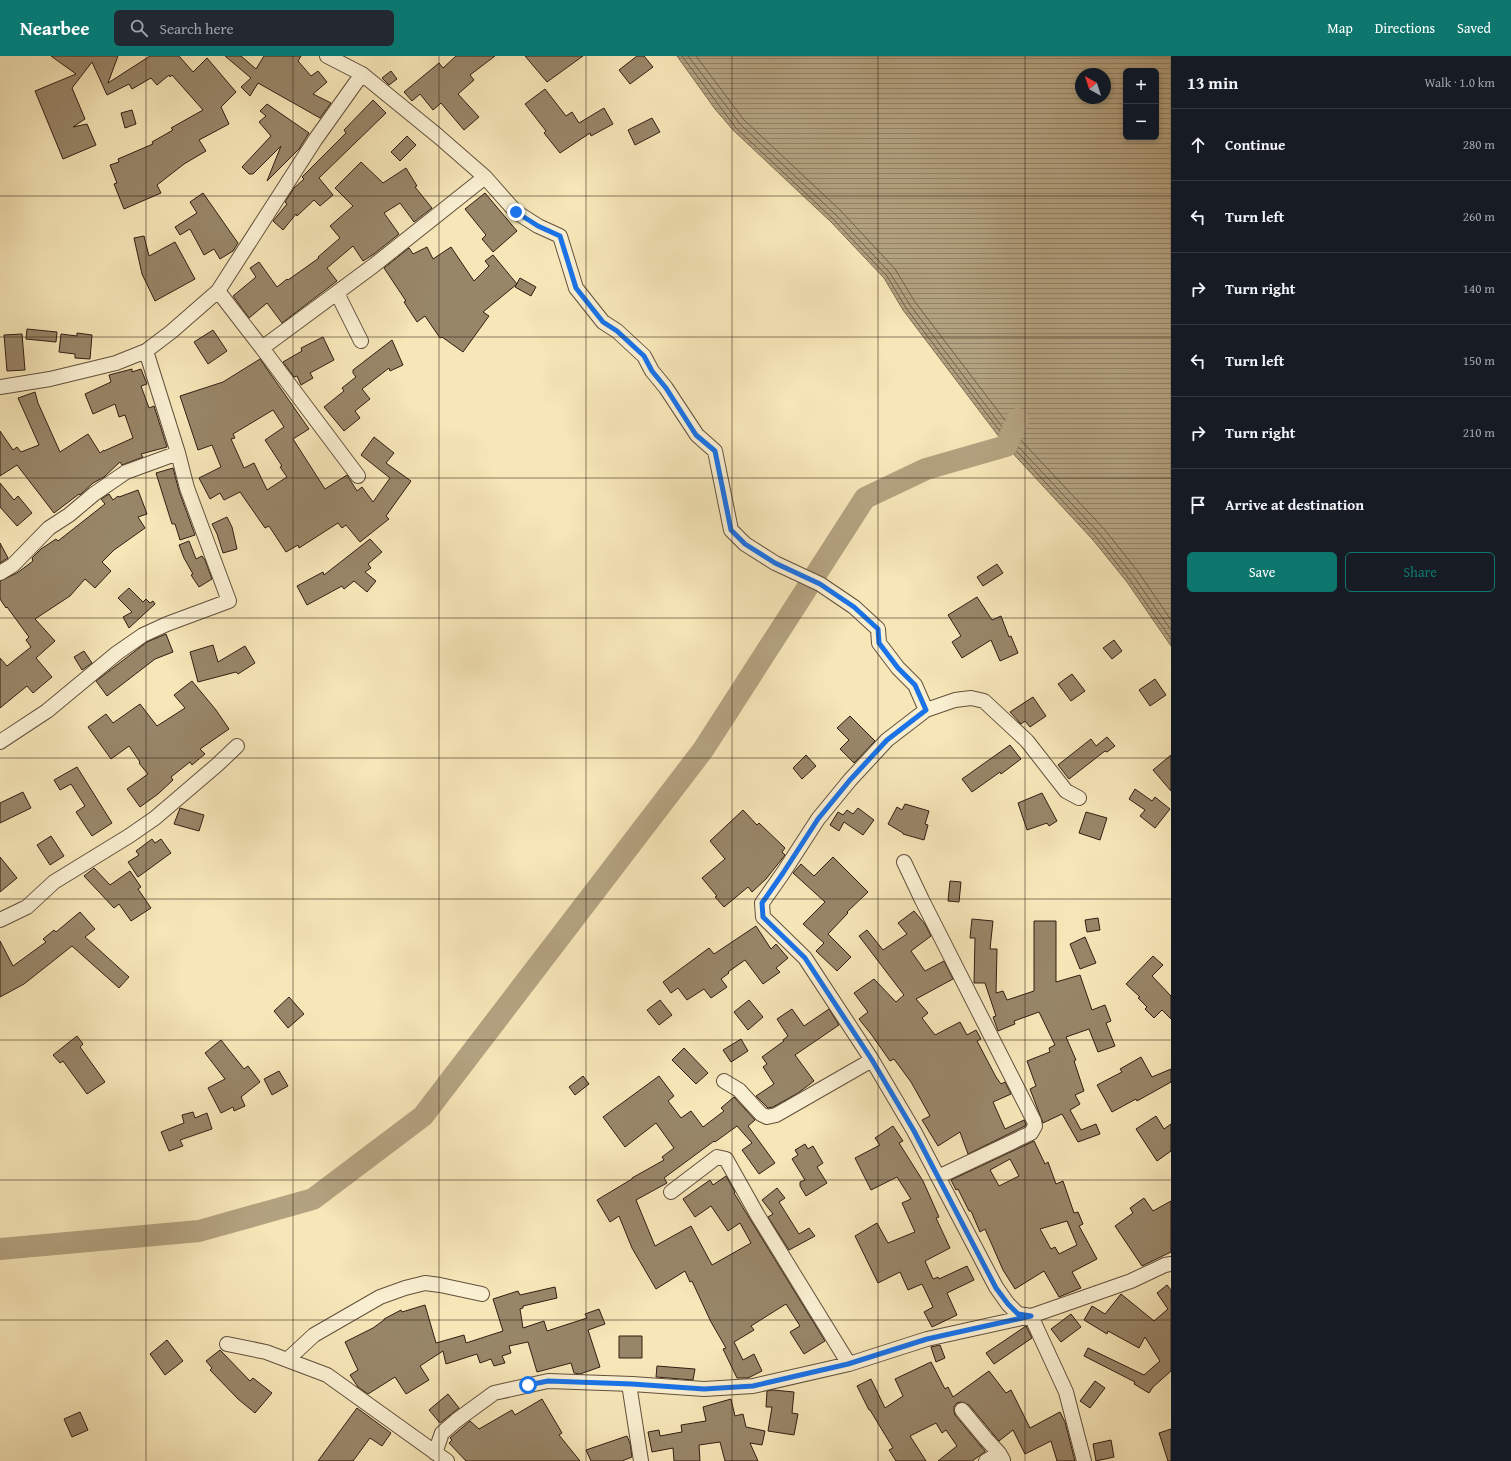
<!DOCTYPE html>
<html lang="en">
<head>
<meta charset="utf-8">
<style>
  :root { --surface:#171b24; --page:#242831; --text:#f1f3f6; --muted:#9ea1a6; --line:#363941; --accent:#0f766e }
  body { margin:0; font-family:"Gentium Book Plus",serif; background:var(--page); color:var(--text) }
  .controls { position:absolute; right:12px; top:12px; display:grid; overflow:hidden; border-radius:6px; box-shadow:0 2px 6px #0003 }
  .controls button { width:36px; height:36px; display:grid; place-items:center; padding:0; border:0; border-bottom:1px solid var(--line); background:var(--surface); color:var(--text); font:20px sans-serif }
  .compass { position:absolute; left:1075px; top:12px; width:36px; height:36px; border-radius:50%; background:var(--surface); box-shadow:0 2px 6px #0003; rotate:321deg }
  .stop { position:absolute; width:12px; height:12px; margin:-9px; border:3px solid #1a73e8; border-radius:50%; background:#fff }
  .stop.end { background:#1a73e8; border-color:#fff; box-shadow:0 1px 4px #0008 }
  .list { margin:0; padding:0; list-style:none }
  h2 { display:flex; justify-content:space-between; align-items:center; height:52px; margin:0; padding:0 16px; font-size:17px }
  h2 small { font-size:13px; font-weight:400; color:var(--muted) }
  .list li { display:grid; grid-template-columns:26px 1fr auto; gap:12px; align-items:center; box-sizing:border-box; height:72px; padding:0 16px; border-top:1px solid var(--line) }
  .list b { display:block; font-size:15px; white-space:nowrap }
  .list em { font-size:13px; font-style:normal; color:var(--muted) }
  .actions { display:flex; gap:8px; padding:12px 16px }
  .actions a { flex:1; padding:9px 0; border:1px solid var(--accent); border-radius:6px; text-align:center; font-size:14px; color:var(--accent) }
  .actions .main { background:var(--accent); color:#fff }
  .icon { flex:none; width:22px; height:22px; fill:none; stroke:currentColor; stroke-width:2; stroke-linecap:round; stroke-linejoin:round }
  .map { position:relative; flex:none; width:1171px; height:1405px; overflow:hidden }
  header { display:flex; align-items:center; gap:24px; box-sizing:border-box; height:56px; padding:0 20px; background:var(--accent); color:#fff }
  header strong { font-size:19px }
  nav { display:flex; gap:22px; margin-inline-start:auto; font-size:14px }
  .search { width:280px; height:36px; background:var(--page); display:flex; align-items:center; gap:10px; box-sizing:border-box; padding:0 14px; border-radius:6px; color:var(--muted); font-size:15px }
  main { display:flex }
  aside { flex:1; background:var(--surface) }
  .map>svg:first-child { display:block }
  .water { fill:url(#water-rules); stroke:#7f6d54; fill-rule:evenodd }
  .lines { fill:none; stroke-linecap:round; stroke-linejoin:round }
  .shore { stroke:#72604a; stroke-width:1 }
  .river { stroke:#b3a280; stroke-width:22 }
  .building { fill:#988669; stroke:#321e13; fill-rule:evenodd }
  .minor-casing { stroke:#63503c; stroke-width:16 }
  .minor { stroke:#f9efd1; stroke-width:14 }
  .route { stroke:#1a73e8; stroke-width:5 }
  .grid { fill:none; stroke:#321e13; stroke-width:1; stroke-opacity:0.55 }
</style>
</head>
<body>
<header>
<strong>Nearbee</strong>
<div class="search"><svg class="icon" aria-label="search" viewBox="0 0 24 24"><circle cx="10" cy="10" r="6"/><path d="M15 15l6 6"/></svg>Search here</div>
<nav><a>Map</a><a>Directions</a><a>Saved</a></nav>
</header>
<main>
<div class="map">
<svg width="1171" height="1405" viewBox="0 0 1171 1405">
  <defs>
    <pattern id="water-rules" width="6" height="5" patternUnits="userSpaceOnUse"><rect width="6" height="5" fill="#b3a280"/><path d="M0 2.5h6" fill="none" stroke="#928368"/></pattern>
  </defs>
  <rect width="100%" height="100%" fill="#f6e6b8"/>
  <filter id="stains"><feTurbulence type="fractalNoise" baseFrequency=".005" numOctaves="4"/><feColorMatrix values="0 0 0 0 .2 0 0 0 0 .09 0 0 0 0 .02 0 0 0 .5 -.17"/></filter>
  <radialGradient id="worn" r=".72"><stop offset=".6" stop-color="#630" stop-opacity="0"/><stop offset="1" stop-color="#630" stop-opacity=".3"/></radialGradient>
  <!-- water -->
  <path class="water" d="M677,0H1171V590L1127,526L1093,484L1006,390L903,254L884,222L831,166L733,74L715,53ZM1126,15H1156V81H1126ZM1081,18H1105V42H1081Z"/>
  <g class="lines">
    <!-- shore -->
    <path class="shore" d="M682,0L736,72L833,163L887,220L906,252L1009,387L1096,481L1130,524L1171,583
      M688,0L740,68L837,160L890,217L910,249L1012,384L1100,478L1134,521L1171,574
      M696,0L744,64L841,155L895,213L915,246L1017,380L1105,474L1139,517L1171,564"/>
    <!-- river -->
    <path class="river" d="M0,1193L199,1175L313,1143L423,1060L703,694L865,442L926,413L1006,390L1018,363"/>
  </g>
  <!-- building -->
  <path class="building" d="M51,0H118L108,27L150,0H179L193,16L207,2L236,36L221,51L229,68L199,84L206,95L184,108L157,129L161,137L124,153L114,128L117,127L110,109L119,106L118,103L153,88L152,86L173,74L171,72L203,54L172,19L170,21L169,19L157,29L151,22L132,33L129,28L107,39L92,6L72,32L85,63L73,71L87,68L96,89L63,103L35,35L76,18Z
    M225,0H241L256,13L264,0H301L298,5L311,20L318,15L327,26L313,38L331,47L320,62L258,27L250,40L241,31L251,22Z
    M456,0H495L470,19L474,24L458,38L479,61L464,74L441,47L433,54L420,38L412,45L404,36L439,7L443,12Z
    M525,0H583L547,26Z
    M637,0H644L653,11L630,28L619,14Z
    M391,15L397,23L389,29L382,22Z
    M545,33L566,60L572,56L579,67L604,52L613,68L591,80L590,77L560,97L544,77L546,75L525,48Z
    M373,44L386,57L319,122L333,139L320,150L314,144L297,160L296,158L283,174L273,165L287,148L285,146L294,132L304,123L302,121L346,77L344,74Z
    M267,48L309,77L299,93L267,125L281,90L253,118H249L242,111L271,80L259,66L266,60L260,55Z
    M132,54L136,68L125,72L121,57Z
    M652,62L660,76L635,89L628,74Z
    M407,80L416,89L400,105L391,96Z
    M361,106L383,127L406,112L417,130L415,131L432,152L414,166L400,147L384,157L399,178L374,198L363,205L353,190L327,212L337,225L282,267L267,247L249,262L233,240L256,221L250,212L259,206L277,231L287,223L288,224L319,202L318,201L340,182L330,170L353,150L335,132Z
    M203,137L238,187L233,195L220,203L214,193L204,199L190,173L180,179L175,171L197,157L190,146Z
    M485,137L517,175L493,196L482,183L486,179L465,153Z
    M144,180L149,200L175,186L195,223L155,245L142,218L134,182Z
    M427,191L433,203L451,191L474,225L489,210L485,205L493,199L517,228L483,256L489,260L463,296L442,281L440,282L425,260L417,266L404,246L406,245L384,212L409,192L413,198Z
    M520,222L536,231L531,240L515,231Z
    M27,273L57,276L56,286L26,283Z
    M213,274L227,295L208,308L194,286Z
    M77,277L92,279L90,303L75,302V298L59,296L61,278L77,280Z
    M22,278L25,314L7,315L4,279Z
    M323,281L334,304L310,317L313,322L301,329L297,320L294,321L283,306L302,295L301,292Z
    M392,284L403,309L390,315L389,312L362,333L370,343L355,355L360,362L344,375L324,351L344,335L342,332L356,321L353,317V314Z
    M260,303L309,373L293,383L325,433L347,419L357,435L362,431L373,446L390,422L361,399L374,381L394,397L386,407L411,425L386,460L389,463L360,486L346,469L342,472L338,467L299,492L298,489L286,496L269,470L265,472L240,436L224,444L220,437L210,443L199,422L221,411L212,389L198,394L180,340L223,326ZM273,354L284,371L265,384L282,410L280,411L287,421L267,434L254,407L244,412L231,383L235,382L233,378Z
    M132,313V316L141,313L147,328L141,330L149,352L154,350L167,391L141,398L143,401L122,409L120,406L104,421L93,427L80,439L79,438L54,457L17,409L0,420V375L13,394L17,391L21,396L39,389L18,342L35,336L38,347L60,396L88,378L100,397L104,394V395L133,382L125,359L119,361L115,348L93,358L85,338L111,326L109,319Z
    M173,412L179,435L195,479L180,484L175,468H172L156,417Z
    M0,427L14,444L18,440L32,457L17,470L0,451Z
    M138,434L147,458L138,461L145,472L114,494L102,506L111,515L95,532L85,523L70,540L35,563L55,585L36,602L52,621L33,637L27,630L0,652V602L7,610L31,591L26,584L29,581L7,551L6,552L0,543V525L17,517L33,505L32,502L41,493L56,483L58,485L105,448L101,443L109,438L113,444L118,440L119,441Z
    M227,461L232,471L237,493L223,497L217,478L212,468Z
    M370,483L382,496L368,508L371,512L365,516L376,525L367,536L354,525L344,533L342,530L307,549L297,530L323,516L324,519Z
    M189,485L196,503L202,500L205,504L212,523L199,531L191,519L193,518L184,502L179,489Z
    M0,487L8,502L0,507Z
    M997,508L1003,517L983,530L977,521Z
    M129,532L143,546L146,543L150,547L153,545L155,548L129,572L123,561L132,556L118,542Z
    M977,541L992,564L1001,560L1009,581L1011,580L1018,597L1000,605L991,584L962,602L952,586L961,580L948,559Z
    M166,578L173,596L155,603L107,640L96,625L147,586Z
    M1114,584L1122,595L1112,603L1103,592Z
    M213,589L218,606L245,590L255,607L238,618L236,616L198,626L190,596Z
    M84,595L92,607L82,614L74,601Z
    M1072,618L1085,635L1071,645L1058,628Z
    M1155,623L1166,639L1150,650L1139,634Z
    M192,625L216,654L229,673L200,693L205,698L192,709L190,706L171,721L173,724L158,738L140,751L127,733L148,718L139,707L140,706L129,690L111,703L88,671L106,658L113,667L140,648L157,670L185,652L174,639Z
    M1033,641L1046,660L1030,671L1025,665L1021,668L1010,656Z
    M850,660L875,685L854,707L840,693L849,684L837,672Z
    M1107,681L1115,690L1107,696L1105,695L1069,723L1058,709L1091,683L1096,690Z
    M1010,689L1021,703L1001,718L1000,716L972,736L962,723Z
    M806,699L816,710L802,723L793,712Z
    M1171,699V735L1153,714Z
    M77,711L112,767L92,780L76,756L85,750L71,728L60,734L54,724Z
    M1135,733L1152,745L1155,741L1170,753L1155,772L1140,760L1145,754L1129,743Z
    M23,736L31,752L0,767V747Z
    M1042,737L1057,765L1049,770L1047,767L1027,774L1018,747Z
    M905,748L929,755L925,768L928,769L924,784L903,778V777L888,768L897,751L902,754Z
    M180,752L204,759L199,775L174,768Z
    M858,752L874,764L863,779L844,766L839,775L830,769L838,756L843,759L847,754L853,758Z
    M743,754L757,769L759,767L785,792L782,796L785,799L766,823L752,836L748,831L724,851L715,841L717,840L702,822L725,803L710,785Z
    M1086,756L1107,762L1100,784L1079,777Z
    M51,780L64,800L50,809L37,789Z
    M152,783L155,787L161,783L171,797L138,821L128,806L139,799L136,795Z
    M0,801L17,822L0,836Z
    M833,801L868,836L847,856L848,857L828,878L851,901L837,915L816,895L824,887L803,868L825,846L793,817L801,808L814,820Z
    M94,812L110,829L130,815L141,831L138,833L151,852L131,865L119,848L114,852L84,820Z
    M950,825L961,826L959,846L948,845Z
    M914,855L925,868L931,880L911,895L925,915L944,905L953,923L916,943L928,957L922,962L935,979L960,966L967,979L976,974L981,983L977,985L996,1021L1001,1028L1005,1026L1011,1038L993,1046L1005,1073L1024,1064L1026,1068L1025,1070L968,1098L960,1076L938,1090L922,1064L930,1060L911,1026L894,1003L890,1005L871,978L859,963L868,956L854,937L874,923L896,946L904,939L859,880L867,874L883,894L907,878L898,867Z
    M80,856L95,873L85,881L129,921L119,932L72,890L24,928L0,941V885L13,910L46,886L43,883L54,874L56,876Z
    M1098,862L1100,874L1087,876L1085,864Z
    M972,863L993,865L990,893H997L996,937L1003,935L1007,944L1034,935V865H1056V926L1080,919L1092,954L1105,949L1111,965L1106,967L1115,990L1098,996L1089,973L1066,981L1076,1004L1074,1005L1084,1035L1075,1039L1080,1048L1070,1054L1081,1074L1096,1068L1100,1078L1078,1086L1062,1058L1043,1067L1030,1033L1036,1030L1027,1005L1050,996L1049,992L1055,989L1039,956L1014,965L1015,968L998,975L993,961L996,960L985,927H974L975,882H970Z
    M756,870L771,893L776,888L788,902L776,912L780,916L763,928L745,904L728,916L729,917L721,923L727,931L711,942L704,933L687,944L678,932L671,937L663,926L709,892L714,898Z
    M1085,881L1096,907L1080,913L1070,888Z
    M1153,900L1163,909L1152,920L1171,940V963L1162,954L1154,962L1145,953L1147,951L1138,942L1140,941L1126,928Z
    M289,941L304,958L288,972L274,955Z
    M660,944L672,959L659,969L647,954Z
    M749,944L763,961L748,974L734,956Z
    M792,953L804,970L829,953L839,969L795,999L814,1025L798,1037L773,1051L768,1052L756,1040L774,1028L763,1011L767,1008L762,1001L784,985L783,984L788,980L777,963Z
    M77,980L83,988L80,991L105,1026L87,1038L63,1005L60,1007L53,999Z
    M741,983L748,995L731,1006L723,994Z
    M221,984L244,1013L248,1010L260,1026L241,1041L245,1050L234,1055L233,1051L221,1057L208,1032L225,1023L205,997Z
    M684,992L708,1017L696,1028L672,1004Z
    M1141,1001L1152,1021L1171,1013V1026L1137,1045L1136,1043L1112,1056L1097,1029L1122,1016L1120,1013Z
    M279,1015L288,1030L272,1039L264,1023Z
    M583,1020L589,1028L575,1039L569,1031Z
    M659,1020L674,1040L668,1045L681,1062L691,1055L703,1071L724,1055L721,1052L734,1041L755,1064L748,1070L775,1107L759,1118L742,1094L752,1087L737,1070L715,1086L714,1085L664,1122L667,1127L636,1144L655,1190L691,1170L712,1209L751,1187L740,1167L728,1175L711,1150L695,1161L683,1143L710,1124L713,1129L726,1120L735,1136L734,1137L825,1285L804,1298L790,1276L800,1270L786,1248L751,1270L754,1274L734,1286L743,1304L754,1298L762,1315L748,1322H737L723,1293L726,1292L711,1266L692,1225L690,1226L685,1215L656,1233L632,1192L619,1160L610,1166L597,1144L632,1123V1122L664,1104L662,1101L674,1092L656,1067L625,1091L603,1061Z
    M193,1056L195,1062L207,1057L212,1073L180,1084L183,1090L169,1095L161,1076L184,1067L182,1059Z
    M1156,1060L1164,1073L1171,1068V1095L1157,1105L1136,1073Z
    M893,1070L903,1085L899,1087L923,1125L939,1161L936,1162L950,1192L925,1205L933,1223L938,1221L939,1223L967,1210L974,1224L947,1237L957,1259L932,1271L924,1256L933,1251L922,1228L908,1234L900,1216L878,1227L855,1180L877,1167L888,1187L915,1176L902,1147L911,1143L897,1121L871,1134L855,1102L880,1089L875,1082Z
    M1034,1085L1045,1108L1048,1106L1056,1128L1063,1125L1074,1157L1078,1156L1083,1168L1079,1170L1097,1203L1072,1216L1081,1232L1059,1241L1044,1215L1015,1233L1003,1214L985,1173L980,1176L971,1155H969L958,1133L956,1134L951,1124ZM1010,1103L1019,1120L999,1130L990,1114ZM1067,1165L1077,1189L1059,1198L1055,1191L1051,1193L1040,1173Z
    M805,1088L808,1093L813,1090L823,1107L817,1111L827,1127L806,1140L800,1130V1126L805,1124L792,1103L798,1099L795,1094Z
    M777,1132L785,1142L779,1146L799,1178L809,1172L815,1180L789,1194L768,1161L773,1158L762,1144Z
    M1144,1142L1153,1155L1171,1145V1196L1142,1210L1115,1170L1133,1157L1130,1152Z
    M1167,1229L1171,1234V1315L1153,1331L1149,1337L1134,1328L1135,1326L1084,1300L1088,1292L1144,1319L1160,1305L1145,1281L1139,1292L1108,1275L1107,1278L1084,1264L1092,1250L1105,1258L1121,1238L1154,1265L1168,1253L1157,1237Z
    M555,1231L557,1242L523,1250V1252L520,1253L523,1272L544,1265L547,1275L587,1262L585,1258L599,1253L605,1268L588,1274L600,1311L580,1318L574,1317L571,1307L537,1316L528,1286L509,1290L511,1297L502,1300L505,1307L494,1310L491,1303L480,1307L477,1298L446,1308L443,1295L420,1310L429,1324L406,1338L395,1321L368,1338L358,1331L350,1319L358,1314L345,1286L373,1272L384,1264V1263L401,1254L402,1256L425,1249L436,1287L464,1279L466,1287L503,1275L493,1243L518,1235L520,1239Z
    M1071,1258L1081,1271L1061,1286L1051,1273Z
    M1026,1270L1032,1282L994,1308L986,1297Z
    M619,1280H642V1302H619Z
    M167,1284L183,1305L165,1319L150,1298Z
    M940,1289L945,1302L936,1306L931,1291Z
    M220,1294L250,1325L253,1322L272,1337L255,1357L238,1343L210,1314L212,1312L206,1305Z
    M931,1306L945,1333L948,1331L953,1341L989,1315L1006,1337L1011,1334L1030,1372L1060,1356L1065,1366L1075,1405H1057L1051,1385L1025,1398L1013,1374L999,1385L969,1349L961,1346L957,1347L954,1351V1355L955,1359L985,1395V1396L972,1405H938L957,1390L946,1374L942,1377L936,1367L910,1380L926,1405H896L889,1394L893,1392L870,1354H869L857,1330L871,1323L885,1352L903,1340L895,1323Z
    M657,1310L695,1313L693,1324L656,1321Z
    M1095,1325L1105,1332L1090,1352L1080,1345Z
    M773,1334L794,1336L792,1357L798,1358L794,1379L768,1375L772,1351H766L767,1335Z
    M448,1338L459,1352L440,1367L429,1354Z
    M542,1343L562,1377L559,1379L580,1405H466L449,1387L452,1384L450,1382L470,1365L479,1373L512,1354L515,1359Z
    M731,1343L735,1360L743,1358L746,1371L765,1375L762,1389L750,1387L758,1405H725L720,1386L699,1389L700,1405H674L673,1392L652,1396L648,1376L659,1374L660,1380L682,1376L681,1369L706,1365L703,1351Z
    M357,1352L391,1377L382,1390L370,1382L353,1405H318Z
    M80,1356L88,1374L72,1381L64,1363Z
    M1171,1373V1405H1168L1159,1377Z
    M627,1380L630,1387L632,1401L622,1405H591L586,1394Z
    M1111,1384L1114,1401L1096,1405L1093,1388Z"/>
  <g class="lines">
    <defs>
      <path id="minor" d="M485,121L516,156L538,170L560,180L576,232L603,266L617,275L644,300L652,315L666,332L697,379L715,395L731,474L745,488L775,507L820,528L854,551L878,573L879,587L898,612L915,629L926,654
        M218,235L262,292L373,210L485,121L438,80L362,18L327,0
        M337,237L361,285
        M262,292L358,420
        M0,331L50,323L116,307L146,295L171,276L218,235L315,84L362,18
        M0,517L13,509L49,472L69,459L94,438L126,416L178,397
        M0,686L47,655L117,597L143,579L167,568L229,545L187,432L178,397L146,295
        M904,806L922,844L1034,1065L1035,1070L1031,1077L938,1121
        M0,864L27,851L54,826L129,780L155,762L217,709L237,690
        M724,1025L739,1034L761,1058L767,1061L776,1059L872,1004
        M671,1136L717,1101L726,1103L758,1160L849,1308
        M1031,1260L1018,1258L1008,1248L996,1231L914,1075L872,1004L805,902L763,861L762,847L783,817L818,763L850,724L887,684L926,654L955,644L971,642L984,645L1027,685L1066,735L1079,742
        M1031,1260L1066,1336L1084,1405
        M227,1288L266,1296L327,1319L447,1405
        M287,1304L314,1279L380,1241L405,1232L425,1227L440,1229L482,1238
        M629,1328L641,1405
        M962,1354L986,1383L999,1397
        M435,1397L442,1377L457,1364L494,1337L548,1325L632,1328L704,1333L753,1330L849,1308L927,1283L1031,1260L1131,1225L1165,1209L1171,1208
        M986,1405L999,1397L1003,1404"/>
    </defs>
    <!-- minor casing -->
    <use href="#minor" class="minor-casing"/>
    <!-- minor -->
    <use href="#minor" class="minor"/>
  </g>
  <g class="lines">
    <!-- route -->
    <path class="route" d="M516,156L538,170L560,180L576,232L603,266L617,275L644,300L652,315L666,332L696,379L715,395L731,474L745,488L775,507L820,528L854,551L878,573L879,587L898,612L915,629L926,654L887,684L850,724L818,763L783,817L762,847L763,861L805,902L872,1004L914,1075L996,1232L1008,1248L1018,1258L1031,1260L927,1283L848,1308L753,1330L704,1333L632,1328L548,1325L528,1329"/>
  </g>
  <!-- grid -->
  <path class="grid" d="M146,0V1405M293,0V1405M439,0V1405M586,0V1405M732,0V1405M878,0V1405M1025,0V1405M0,140H1171M0,281H1171M0,422H1171M0,562H1171M0,702H1171M0,843H1171M0,984H1171M0,1124H1171M0,1264H1171"/>
  <rect width="100%" height="100%" filter="url(#stains)"/>
  <rect width="100%" height="100%" fill="url(#worn)"/>
</svg>
<div class="controls">
<button>+</button>
<button>−</button>
</div>
<svg class="compass" viewBox="-18 -18 36 36"><path d="M0-13l5 13h-10z" fill="#e53935"/><path d="M0 13l5-13h-10z" fill="#9ea1a6"/></svg>
<div class="stop" style="left:528px;top:1329px"></div>
<div class="stop end" style="left:516px;top:156px"></div>
</div>
<aside>
<h2>13 min<small>Walk · 1.0 km</small></h2>
<ul class="list">
<li><svg class="icon" aria-label="ahead" viewBox="0 0 24 24"><path d="M12 20V5M6 11l6-6 6 6"/></svg><div><b>Continue</b></div><em>280 m</em></li>
<li><svg class="icon" aria-label="left" viewBox="0 0 24 24"><path d="M17 20v-9H6M10 6l-5 5 5 5"/></svg><div><b>Turn left</b></div><em>260 m</em></li>
<li><svg class="icon" aria-label="right" viewBox="0 0 24 24"><path d="M7 20v-9h11M14 6l5 5-5 5"/></svg><div><b>Turn right</b></div><em>140 m</em></li>
<li><svg class="icon" aria-label="left" viewBox="0 0 24 24"><path d="M17 20v-9H6M10 6l-5 5 5 5"/></svg><div><b>Turn left</b></div><em>150 m</em></li>
<li><svg class="icon" aria-label="right" viewBox="0 0 24 24"><path d="M7 20v-9h11M14 6l5 5-5 5"/></svg><div><b>Turn right</b></div><em>210 m</em></li>
<li><svg class="icon" aria-label="arrive" viewBox="0 0 24 24"><path d="M6 21V4h12l-3 4 3 4H6"/></svg><div><b>Arrive at destination</b></div></li>
</ul>
<div class="actions"><a class="main">Save</a><a>Share</a></div>
</aside>
</main>
</body>
</html>
